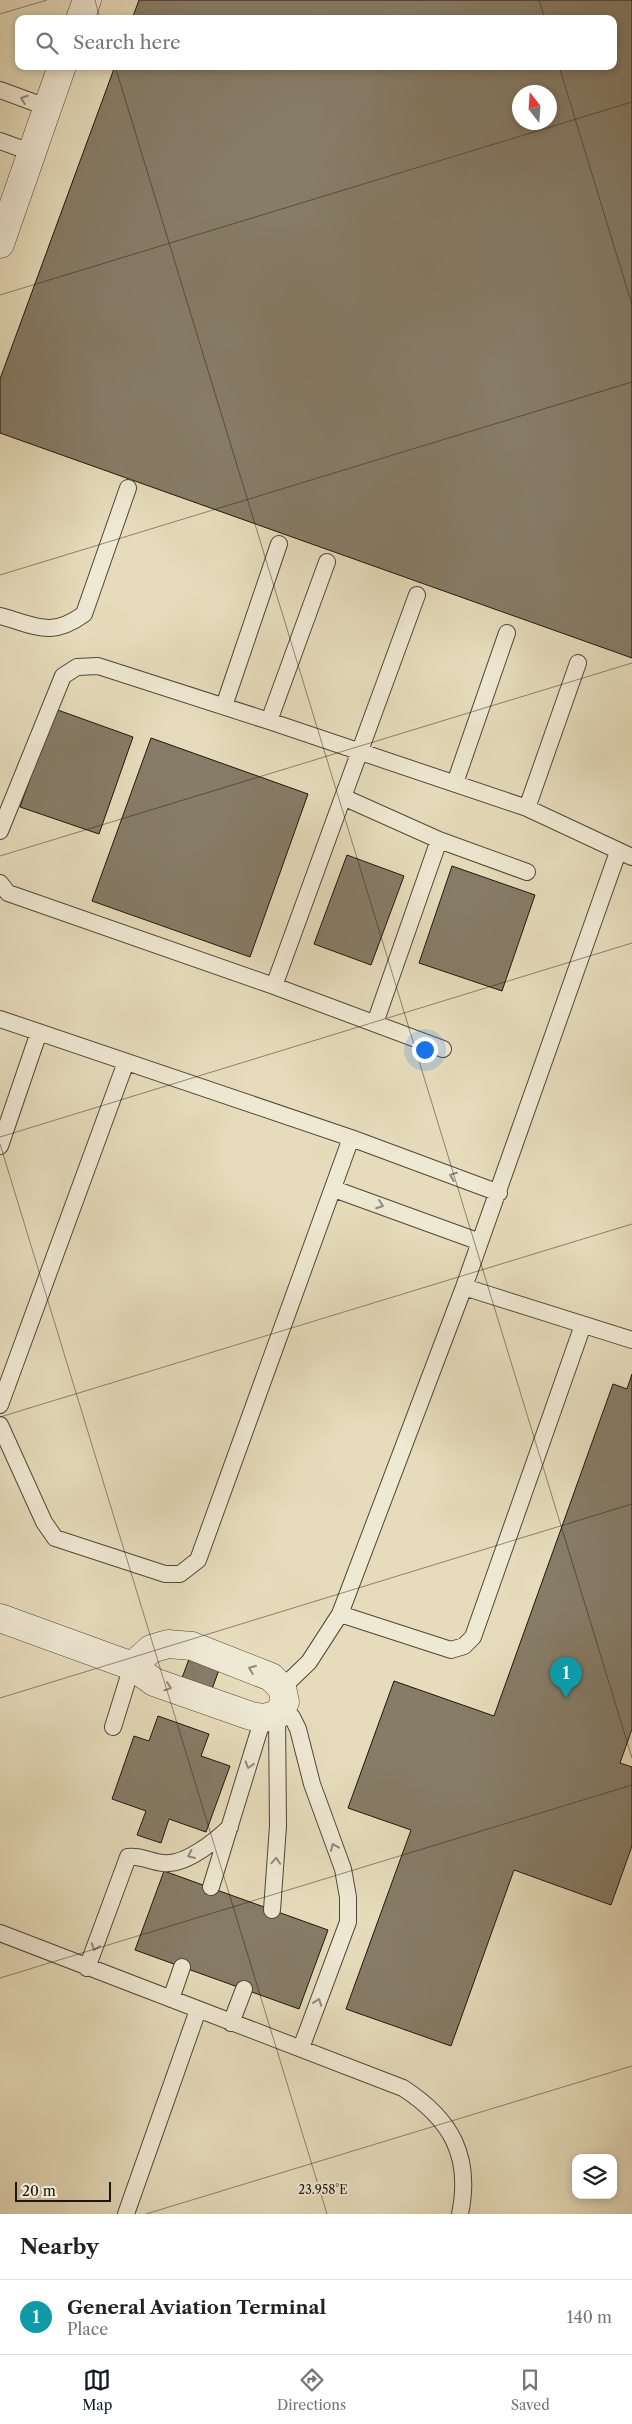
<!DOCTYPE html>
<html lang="en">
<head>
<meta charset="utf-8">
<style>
  :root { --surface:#fff; --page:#f6f6f6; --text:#222; --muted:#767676; --line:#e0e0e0; --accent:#111827 }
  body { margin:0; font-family:"Libre Caslon Text",serif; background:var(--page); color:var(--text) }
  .controls { position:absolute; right:15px; bottom:15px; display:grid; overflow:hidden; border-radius:10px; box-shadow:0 2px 8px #0003 }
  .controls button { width:45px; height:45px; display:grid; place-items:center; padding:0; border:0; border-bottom:1px solid var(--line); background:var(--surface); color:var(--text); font:25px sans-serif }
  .compass { position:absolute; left:512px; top:85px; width:45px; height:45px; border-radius:50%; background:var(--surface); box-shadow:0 2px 8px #0003; rotate:343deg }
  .scale { position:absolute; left:15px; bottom:12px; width:96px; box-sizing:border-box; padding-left:5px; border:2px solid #1f150d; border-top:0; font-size:14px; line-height:18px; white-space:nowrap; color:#1f150d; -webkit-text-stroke:4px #efe8d3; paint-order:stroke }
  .you { position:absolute; left:424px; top:1049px; width:18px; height:18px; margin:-12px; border:4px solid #fff; border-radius:50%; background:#1a73e8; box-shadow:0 0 0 8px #1a73e833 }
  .badge { display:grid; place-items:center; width:32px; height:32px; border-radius:50%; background:var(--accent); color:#fff; font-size:16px; font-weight:700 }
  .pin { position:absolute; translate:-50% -41px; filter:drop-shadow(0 1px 2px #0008) }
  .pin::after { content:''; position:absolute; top:26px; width:18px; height:15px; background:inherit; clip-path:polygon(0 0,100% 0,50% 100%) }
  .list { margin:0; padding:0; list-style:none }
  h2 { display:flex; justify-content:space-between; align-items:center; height:65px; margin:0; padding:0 20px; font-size:21px }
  h2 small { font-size:16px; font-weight:400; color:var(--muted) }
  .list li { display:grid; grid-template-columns:32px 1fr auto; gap:15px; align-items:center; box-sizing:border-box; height:75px; padding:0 20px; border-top:1px solid var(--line) }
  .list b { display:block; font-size:19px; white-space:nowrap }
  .list p { margin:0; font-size:16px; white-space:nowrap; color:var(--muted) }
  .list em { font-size:16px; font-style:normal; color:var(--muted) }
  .icon { flex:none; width:28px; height:28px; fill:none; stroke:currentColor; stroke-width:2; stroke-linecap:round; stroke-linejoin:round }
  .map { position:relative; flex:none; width:632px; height:2214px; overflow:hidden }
  .search { position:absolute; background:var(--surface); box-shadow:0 2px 8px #0003; left:15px; right:15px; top:15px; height:55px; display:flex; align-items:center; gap:12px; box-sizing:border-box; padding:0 18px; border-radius:10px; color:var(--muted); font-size:19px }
  .sheet { height:140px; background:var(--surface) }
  nav { display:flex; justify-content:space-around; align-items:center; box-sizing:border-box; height:70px; border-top:1px solid var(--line); background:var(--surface); font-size:14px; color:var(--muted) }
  nav a { display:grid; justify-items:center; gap:2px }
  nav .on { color:var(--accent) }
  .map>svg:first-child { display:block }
  .building { fill:#867c67; stroke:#1f150d; fill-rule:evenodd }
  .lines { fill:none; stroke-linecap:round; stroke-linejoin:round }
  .service-casing { stroke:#514738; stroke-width:18 }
  .minor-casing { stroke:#514738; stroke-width:29 }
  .service { stroke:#efe8d3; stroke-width:16 }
  .minor { stroke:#efe8d3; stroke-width:28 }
  .oneway { stroke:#91897a }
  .ticks { fill:none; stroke:#1f150d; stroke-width:1; stroke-opacity:0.45 }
  .ticks-label { font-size:12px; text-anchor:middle; fill:#1f150d; stroke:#efe8d3; stroke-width:4; stroke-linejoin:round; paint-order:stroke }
</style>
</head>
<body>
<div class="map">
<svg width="632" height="2214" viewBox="0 0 632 2214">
  <rect width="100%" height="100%" fill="#e6dcbb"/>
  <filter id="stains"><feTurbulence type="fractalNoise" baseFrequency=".004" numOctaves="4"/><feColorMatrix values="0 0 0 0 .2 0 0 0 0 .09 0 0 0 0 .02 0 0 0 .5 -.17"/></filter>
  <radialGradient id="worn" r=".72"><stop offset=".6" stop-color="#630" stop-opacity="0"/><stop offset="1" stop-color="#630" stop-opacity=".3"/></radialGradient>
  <!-- building -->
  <path class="building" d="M139,0H632V658L0,433V379L115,66H613V19H132ZM520,92H550V122H520Z
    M55,709L133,737L99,834L20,807Z
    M151,738L308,794L250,957L92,901Z
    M347,855L404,876L371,965L314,944Z
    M452,866L535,895L502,991L419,963Z
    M632,1374V1729L620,1763L632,1767V1846L611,1905L514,1870L451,2046L346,2009L411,1830L348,1808L394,1681L494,1716L613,1384L627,1389Z
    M189,1659L219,1670L212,1689L182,1678Z
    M158,1716L209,1734L201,1756L230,1766L206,1832L169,1819L161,1843L137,1835L146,1811L112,1799L134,1736L149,1741Z
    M164,1871L328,1930L299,2009L135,1950Z"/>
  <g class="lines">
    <defs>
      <path id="service" d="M0,90L49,108
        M0,141L33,153
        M0,616C37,626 51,638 84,614L128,488
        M224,706L279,544
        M269,721L327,562
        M455,783L507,633
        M527,808L578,663
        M0,831L63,676L77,667L98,666L269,721L527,808L632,857
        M439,840L527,872
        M0,883L8,893L274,986L343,797
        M274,986L443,1049
        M0,1019L351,1138L499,1193
        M375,1023L439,840L343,797L417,595
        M0,1146L39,1032
        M334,1189L480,1242
        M464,1287L618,852
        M0,1405L126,1062
        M0,1425L44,1522L55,1538L165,1574H180L198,1560L351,1138
        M340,1614L451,1650L464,1646L473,1637L583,1325
        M282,1688L309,1662L340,1614L464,1287L632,1340
        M283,1707L292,1717L298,1729L312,1784L343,1869L348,1897V1922L301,2048
        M113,1727L132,1666
        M211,1887L263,1718
        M272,1910L278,1826L277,1715
        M0,1933L403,2088C451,2119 472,2156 460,2214
        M87,1968L128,1857C140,1855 151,1862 163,1863C185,1866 215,1841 230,1827
        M171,1999L182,1967
        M231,2023L244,1989
        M126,2214L198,2010"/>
      <path id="minor" d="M80,19L87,0
        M0,244L62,66
        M0,1618L132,1666L154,1682L251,1716L263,1718L277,1715L285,1702L282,1688L271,1677L192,1646L168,1644L151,1649L132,1666"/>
    </defs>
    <!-- service casing -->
    <use href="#service" class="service-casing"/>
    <!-- minor casing -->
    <use href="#minor" class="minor-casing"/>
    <!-- service -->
    <use href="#service" class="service"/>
    <!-- minor -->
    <use href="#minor" class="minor"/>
  </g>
  <!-- one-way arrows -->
  <defs><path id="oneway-chevron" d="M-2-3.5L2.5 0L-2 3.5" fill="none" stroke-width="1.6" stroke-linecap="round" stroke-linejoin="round" transform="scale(1.25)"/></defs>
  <g class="oneway">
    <use href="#oneway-chevron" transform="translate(24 99) rotate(-160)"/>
    <use href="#oneway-chevron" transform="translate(453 1176) rotate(-159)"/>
    <use href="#oneway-chevron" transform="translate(380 1205) rotate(20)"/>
    <use href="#oneway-chevron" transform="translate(252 1669) rotate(-158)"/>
    <use href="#oneway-chevron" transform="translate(168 1687) rotate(18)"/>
    <use href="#oneway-chevron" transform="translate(249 1765) rotate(107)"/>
    <use href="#oneway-chevron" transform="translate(334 1847) rotate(-112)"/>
    <use href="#oneway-chevron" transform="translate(191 1855) rotate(156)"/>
    <use href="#oneway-chevron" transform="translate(276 1861) rotate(-86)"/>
    <use href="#oneway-chevron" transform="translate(95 1947) rotate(110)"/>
    <use href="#oneway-chevron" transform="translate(318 2002) rotate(-70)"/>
  </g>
  <!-- ticks -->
  <path class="ticks" d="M95,0L100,19M539,0L545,19M0,14L47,0M115,66L632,1758M559,66L632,305M0,295L632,102M0,575L632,382M0,856L632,663M0,1137L632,943M0,1144L327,2214M0,1417L632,1224M0,1698L632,1504M0,1978L632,1785M146,2214L632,2066"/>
  <g class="ticks-label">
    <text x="323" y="2194">23.958°E</text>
  </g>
  <rect width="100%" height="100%" filter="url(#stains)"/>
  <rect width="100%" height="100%" fill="url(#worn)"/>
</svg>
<div class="controls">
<button><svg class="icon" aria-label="layers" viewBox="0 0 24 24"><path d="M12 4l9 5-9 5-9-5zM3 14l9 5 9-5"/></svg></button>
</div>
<svg class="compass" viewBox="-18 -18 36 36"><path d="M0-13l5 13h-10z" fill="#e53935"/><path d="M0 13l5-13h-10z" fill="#767676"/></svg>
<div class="scale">20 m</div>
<div class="you"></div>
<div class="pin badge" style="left:566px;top:1698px;background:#0f9aa8">1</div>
<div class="search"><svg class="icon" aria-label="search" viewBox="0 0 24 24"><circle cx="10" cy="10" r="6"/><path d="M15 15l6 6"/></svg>Search here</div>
</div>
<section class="sheet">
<h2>Nearby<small></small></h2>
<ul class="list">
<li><span class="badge" style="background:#0f9aa8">1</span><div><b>General Aviation Terminal</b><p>Place</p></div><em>140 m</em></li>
</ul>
</section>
<nav>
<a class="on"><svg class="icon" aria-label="map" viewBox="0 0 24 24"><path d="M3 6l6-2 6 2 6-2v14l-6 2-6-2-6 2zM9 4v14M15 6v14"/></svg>Map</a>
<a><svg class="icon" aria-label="directions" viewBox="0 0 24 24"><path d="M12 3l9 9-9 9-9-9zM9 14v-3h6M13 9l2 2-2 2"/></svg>Directions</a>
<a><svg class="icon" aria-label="saved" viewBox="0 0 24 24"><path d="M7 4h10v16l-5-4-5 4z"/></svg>Saved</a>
</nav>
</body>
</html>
